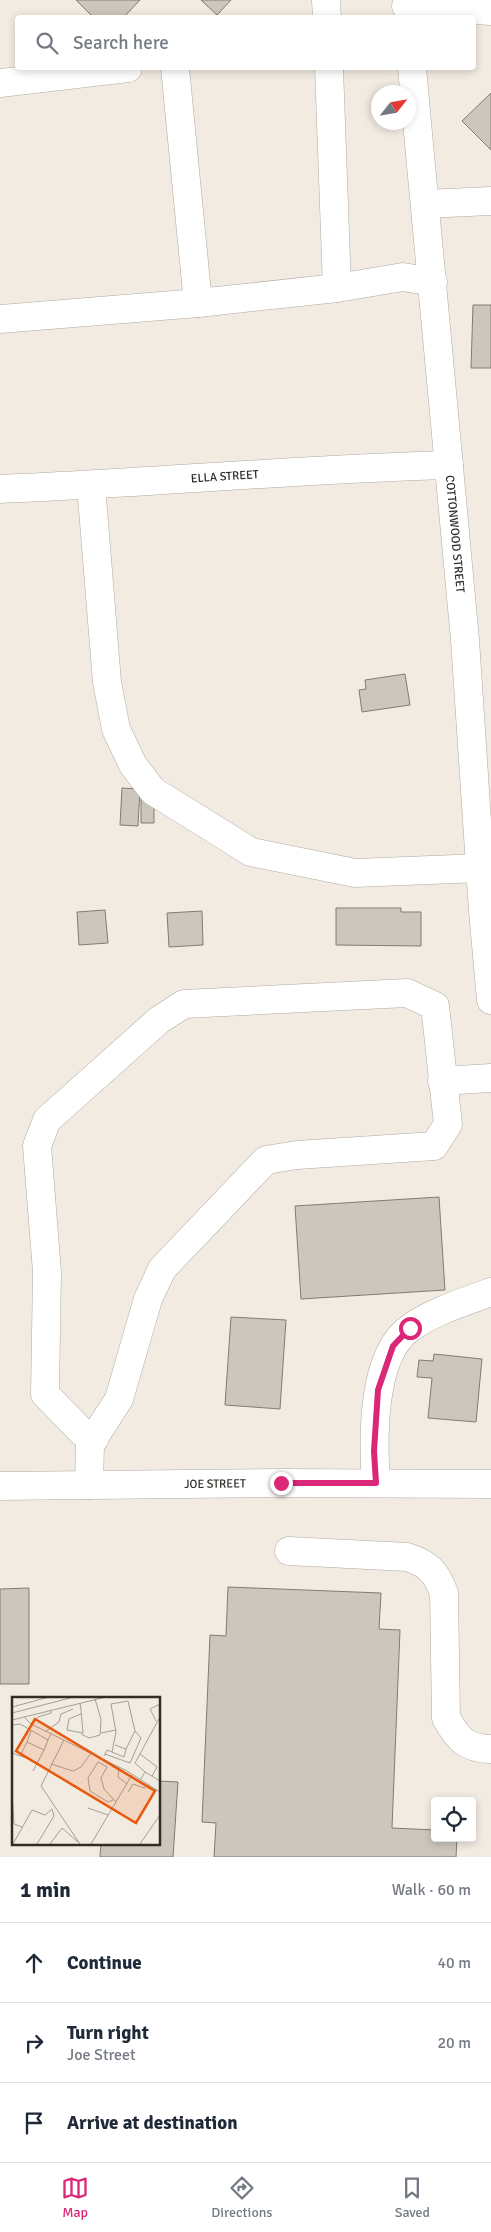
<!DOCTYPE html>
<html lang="en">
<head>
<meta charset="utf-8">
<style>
  :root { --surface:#fff; --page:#f6f6f7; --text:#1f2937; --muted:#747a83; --line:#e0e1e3; --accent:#db2777 }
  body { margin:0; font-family:Signika,sans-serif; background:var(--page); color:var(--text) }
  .controls { position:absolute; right:15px; bottom:15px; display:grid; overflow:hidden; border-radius:5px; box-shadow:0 2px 8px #0003 }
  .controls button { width:45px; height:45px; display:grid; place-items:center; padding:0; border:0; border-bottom:1px solid var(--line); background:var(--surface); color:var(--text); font:25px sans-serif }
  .compass { position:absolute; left:371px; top:85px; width:45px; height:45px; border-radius:50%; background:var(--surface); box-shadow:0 2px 8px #0003; rotate:59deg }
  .stop { position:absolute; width:15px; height:15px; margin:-11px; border:4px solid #db2777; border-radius:50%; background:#fff }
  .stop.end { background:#db2777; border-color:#fff; box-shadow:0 1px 5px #0008 }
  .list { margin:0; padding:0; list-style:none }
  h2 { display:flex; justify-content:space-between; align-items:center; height:65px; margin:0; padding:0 20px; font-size:21px }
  h2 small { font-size:16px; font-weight:400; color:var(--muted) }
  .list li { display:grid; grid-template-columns:32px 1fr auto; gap:15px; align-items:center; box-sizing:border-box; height:80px; padding:0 20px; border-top:1px solid var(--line) }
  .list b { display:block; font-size:19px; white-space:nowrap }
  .list p { margin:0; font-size:16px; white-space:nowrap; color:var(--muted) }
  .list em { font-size:16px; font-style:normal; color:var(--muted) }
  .icon { flex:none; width:28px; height:28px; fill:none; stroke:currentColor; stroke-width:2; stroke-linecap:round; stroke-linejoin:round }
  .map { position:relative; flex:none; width:491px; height:1857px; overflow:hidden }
  .search { position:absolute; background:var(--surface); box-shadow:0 2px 8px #0003; left:15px; right:15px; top:15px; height:55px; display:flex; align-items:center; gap:12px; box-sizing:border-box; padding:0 18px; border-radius:5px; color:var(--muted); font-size:19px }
  .sheet { height:305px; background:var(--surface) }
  nav { display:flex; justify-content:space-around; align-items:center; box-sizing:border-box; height:70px; border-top:1px solid var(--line); background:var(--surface); font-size:14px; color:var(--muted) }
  nav a { display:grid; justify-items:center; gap:2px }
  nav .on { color:var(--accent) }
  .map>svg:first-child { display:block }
  .building { fill:#ccc6bc; stroke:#817c73 }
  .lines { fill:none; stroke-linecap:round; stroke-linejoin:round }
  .minor-casing { stroke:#afaaa0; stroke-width:29 }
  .minor { stroke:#fff; stroke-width:28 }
  .route { stroke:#db2777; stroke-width:6 }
  .labels { text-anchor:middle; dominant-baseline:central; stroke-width:4; stroke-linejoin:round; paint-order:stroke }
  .street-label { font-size:12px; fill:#302d29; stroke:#fff }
  .inset-road { fill:none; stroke:#a49f97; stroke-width:1 }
  .view { fill:#e8590c; fill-opacity:0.15; stroke:#e8590c; stroke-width:2.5 }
  .inset-edge { fill:none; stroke:#302d29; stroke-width:2.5 }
</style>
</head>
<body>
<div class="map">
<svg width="491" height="1857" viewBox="0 0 491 1857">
  <rect width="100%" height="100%" fill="#f2ebe1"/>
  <!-- building -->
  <path class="building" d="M76,0H140L123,18H94Z
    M201,0H231L217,15Z
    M491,93V150L462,121Z
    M473,305H491V368H471Z
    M405,674L410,705L362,712L359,690L366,689L365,680Z
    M122,788L140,789L138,826L120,825Z
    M141,799H154V823H141Z
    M336,908H401V912H421V946L336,945Z
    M105,910L108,943L79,945L77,912Z
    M202,911L203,945L169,947L167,913Z
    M439,1197L445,1290L301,1299L295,1206Z
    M231,1317L286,1320L280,1409L225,1405Z
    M434,1354L482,1359L476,1422L428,1418L432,1378L417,1377L419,1360L433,1361Z
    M228,1587L381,1593L379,1629L400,1630L392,1828L435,1830V1838H457L456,1857H214L216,1823L202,1822L210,1635L226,1636Z
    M29,1588V1684H0V1589Z
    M159,1781L178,1782L173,1857H100L101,1843H159Z"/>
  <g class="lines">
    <defs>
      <g id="minor">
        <path d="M326,0L327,18"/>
        <path d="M406,6L491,11"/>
        <path d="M175,68L198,303L337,288"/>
        <path d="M329,68L337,288L403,277L433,282"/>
        <path id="s1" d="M412,68L465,640L483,911L491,1000"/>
        <path d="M0,83L128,68"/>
        <path d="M425,204L491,201"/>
        <path d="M0,319L198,303"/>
        <path d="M91,485L107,682L116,729L133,765L153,791L251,852L355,873L481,868"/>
        <path id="s2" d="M0,489C150,483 299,469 449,465"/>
        <path d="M442,1081L491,1078"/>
        <path d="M376,1483C373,1440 371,1356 410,1328C434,1311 464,1302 491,1292"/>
        <path d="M89,1485L90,1444L119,1399L148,1299L162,1269L266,1160L297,1155L434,1146L448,1124L435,1006L407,993L184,1004L159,1020L47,1120L37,1146L47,1272L45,1394L82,1432L95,1438"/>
        <path id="s3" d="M0,1486L281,1483L491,1484"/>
        <path d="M289,1551L407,1557C429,1564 436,1572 444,1593L446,1718C458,1739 466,1749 491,1749"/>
      </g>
    </defs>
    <!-- minor casing -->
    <use href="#minor" class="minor-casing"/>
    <!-- minor -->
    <use href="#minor" class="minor"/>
  </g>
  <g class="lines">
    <!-- route -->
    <path class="route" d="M281,1483H376L374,1451L378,1390L393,1346L410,1328"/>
  </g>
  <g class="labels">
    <!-- street labels -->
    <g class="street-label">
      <text stroke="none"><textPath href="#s2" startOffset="225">ELLA STREET</textPath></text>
      <text stroke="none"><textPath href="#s1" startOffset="468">COTTONWOOD STREET</textPath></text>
      <text stroke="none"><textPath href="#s3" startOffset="215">JOE STREET</textPath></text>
    </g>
  </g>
  <!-- overview -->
  <g transform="translate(12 1697)">
    <rect width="148" height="148" fill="#f2ebe1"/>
    <path class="inset-road" d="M68,6L69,13L71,36L55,33L57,22L69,17M0,10L37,0M0,16L62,0M12,20L19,27L115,74L148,95M0,23L94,0M144,24L138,12L148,7M0,28L8,27L36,43L39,37M20,28L26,20L39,16V13M19,34L15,45L32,53L36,43M34,34L47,25L49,17L61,12M89,36L104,33M69,37L77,41L88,38L89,22L83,2M52,43L29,89L68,147M100,55L104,35L99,7L116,4L123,34L114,52L103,48M0,56L17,62M93,57L118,66L129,41L123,34M128,57L145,70L140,79M8,59L15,45M92,59L95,53L112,60L114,52M39,67L61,74L69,70L79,56M107,70L106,80L115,87M21,74L32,53M133,75L123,66L148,20M128,83L133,75L148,84M116,95L121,87L132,91L137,88M0,97L2,127L10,130M101,103L96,105L78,94L76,81L86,65L95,70L89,81L92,92L104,105M76,111L96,118M1,147L20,113L33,118L40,112L42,119L25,147M38,147L50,131L66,145M79,147L120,78M128,147L148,118"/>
    <path class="view" d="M23,22L143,94L124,126L4,54Z"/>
    <rect width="148" height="148" class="inset-edge"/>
  </g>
</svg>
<div class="controls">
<button><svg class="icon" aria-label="locate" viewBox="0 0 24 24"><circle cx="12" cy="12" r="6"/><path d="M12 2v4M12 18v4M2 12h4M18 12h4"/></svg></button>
</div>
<svg class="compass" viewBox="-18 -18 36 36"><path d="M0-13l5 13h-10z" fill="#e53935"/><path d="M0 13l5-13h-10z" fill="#747a83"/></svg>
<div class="stop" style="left:410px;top:1328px"></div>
<div class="stop end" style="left:281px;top:1483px"></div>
<div class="search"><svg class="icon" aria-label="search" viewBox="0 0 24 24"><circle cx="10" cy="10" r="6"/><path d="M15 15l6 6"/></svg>Search here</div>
</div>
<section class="sheet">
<h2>1 min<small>Walk · 60 m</small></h2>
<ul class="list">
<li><svg class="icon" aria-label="ahead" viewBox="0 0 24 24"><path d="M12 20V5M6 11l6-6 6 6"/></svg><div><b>Continue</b></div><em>40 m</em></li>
<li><svg class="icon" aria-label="right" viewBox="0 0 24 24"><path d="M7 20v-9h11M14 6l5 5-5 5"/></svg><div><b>Turn right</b><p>Joe Street</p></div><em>20 m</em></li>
<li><svg class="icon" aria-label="arrive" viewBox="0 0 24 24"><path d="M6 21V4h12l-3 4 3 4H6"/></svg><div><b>Arrive at destination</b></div></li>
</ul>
</section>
<nav>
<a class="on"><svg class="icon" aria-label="map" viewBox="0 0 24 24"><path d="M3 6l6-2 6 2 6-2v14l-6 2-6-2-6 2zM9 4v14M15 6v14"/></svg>Map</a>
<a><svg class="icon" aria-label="directions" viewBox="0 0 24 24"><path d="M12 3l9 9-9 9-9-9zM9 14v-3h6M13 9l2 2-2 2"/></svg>Directions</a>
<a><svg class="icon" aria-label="saved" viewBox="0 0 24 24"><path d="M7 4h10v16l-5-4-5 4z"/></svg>Saved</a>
</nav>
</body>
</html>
